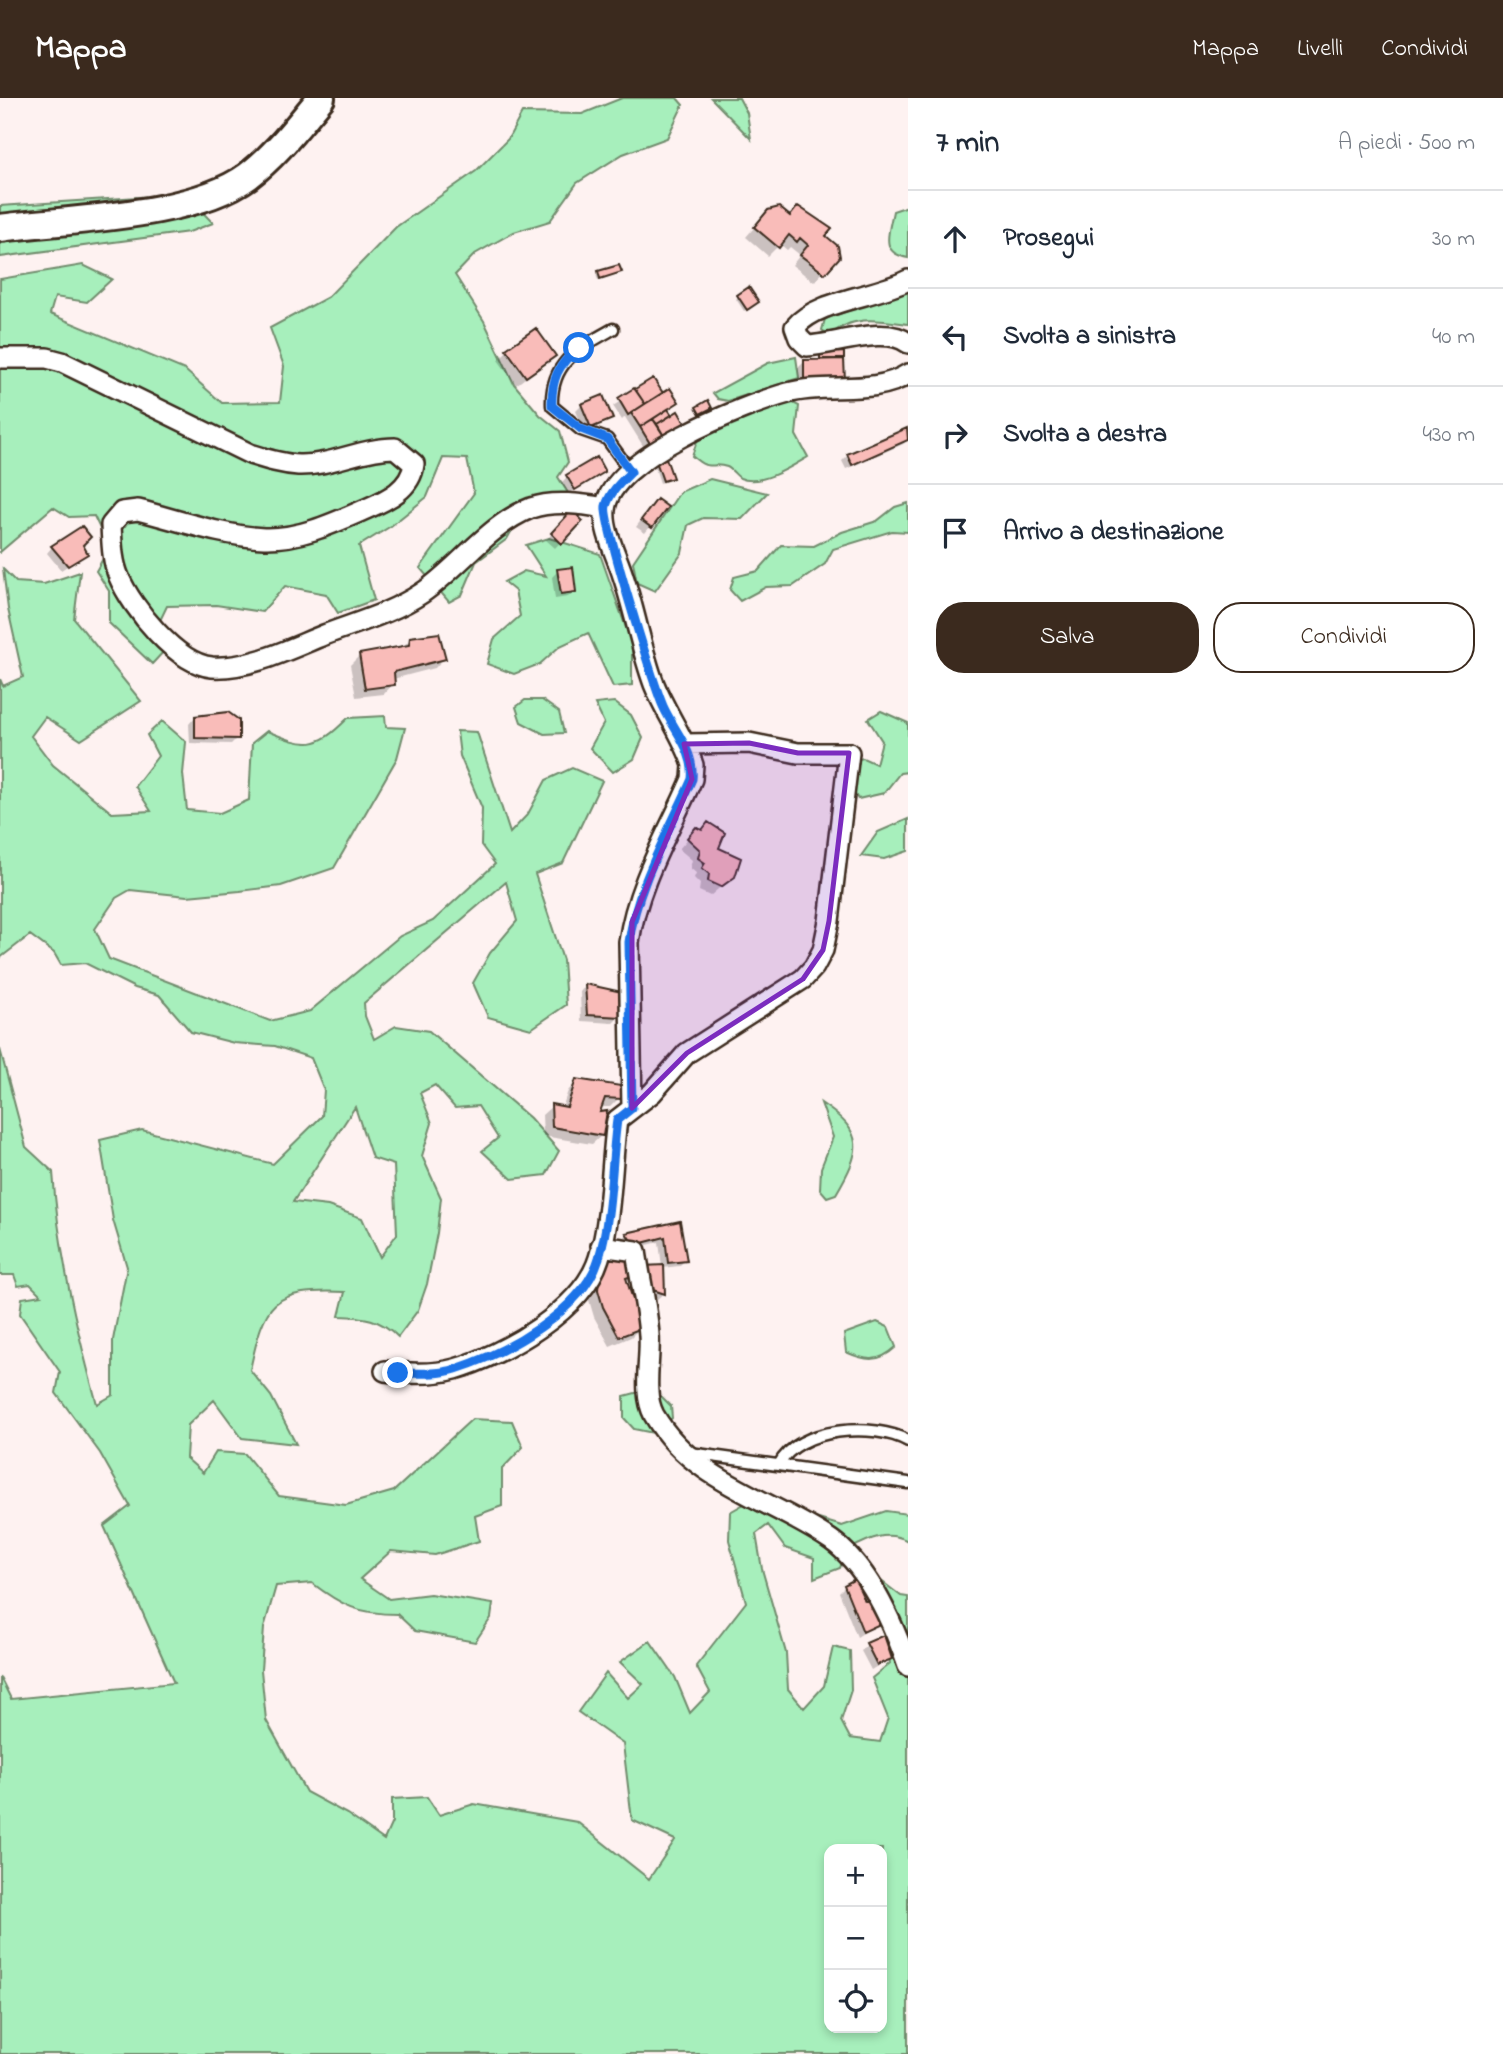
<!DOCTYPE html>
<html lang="it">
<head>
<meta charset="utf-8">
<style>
  :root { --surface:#fff; --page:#f2f2f3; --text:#1f2937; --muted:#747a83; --line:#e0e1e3; --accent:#3b2a1e }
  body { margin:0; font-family:"Indie Flower",sans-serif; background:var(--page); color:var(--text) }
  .controls { position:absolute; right:21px; bottom:21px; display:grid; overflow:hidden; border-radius:14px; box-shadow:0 4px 10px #0003 }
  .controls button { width:63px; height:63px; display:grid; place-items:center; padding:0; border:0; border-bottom:2px solid var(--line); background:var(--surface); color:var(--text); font:35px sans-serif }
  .stop { position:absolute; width:21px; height:21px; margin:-16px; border:5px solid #1a73e8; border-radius:50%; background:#fff }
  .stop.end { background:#1a73e8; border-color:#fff; box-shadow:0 2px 7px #0008 }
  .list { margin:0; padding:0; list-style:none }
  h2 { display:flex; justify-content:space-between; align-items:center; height:91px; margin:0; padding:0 28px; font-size:30px }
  h2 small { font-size:23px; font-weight:400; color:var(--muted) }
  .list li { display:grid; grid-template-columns:46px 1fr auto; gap:21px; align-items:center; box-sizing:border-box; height:98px; padding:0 28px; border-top:2px solid var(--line) }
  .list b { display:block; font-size:26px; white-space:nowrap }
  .list em { font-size:23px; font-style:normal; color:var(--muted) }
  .actions { display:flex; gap:14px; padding:21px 28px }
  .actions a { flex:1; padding:16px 0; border:2px solid var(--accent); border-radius:28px; text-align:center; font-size:24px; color:var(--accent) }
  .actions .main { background:var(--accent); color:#fff }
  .icon { flex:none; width:38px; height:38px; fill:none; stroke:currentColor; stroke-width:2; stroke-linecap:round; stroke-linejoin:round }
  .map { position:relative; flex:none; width:908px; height:1956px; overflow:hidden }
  header { display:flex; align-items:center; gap:42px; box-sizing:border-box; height:98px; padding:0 35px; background:var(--accent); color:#fff }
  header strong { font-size:33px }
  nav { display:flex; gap:38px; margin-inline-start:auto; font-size:24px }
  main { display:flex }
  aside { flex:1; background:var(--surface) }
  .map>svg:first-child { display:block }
  .green { fill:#a7efbc; stroke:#718c6d; stroke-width:2; fill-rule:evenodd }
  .shadow { fill:#0003 }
  .building { fill:#f9bcb9; stroke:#3b2a1e; stroke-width:2 }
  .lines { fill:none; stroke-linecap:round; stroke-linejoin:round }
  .service-casing { stroke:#3b2a1e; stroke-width:15 }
  .minor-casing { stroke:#3b2a1e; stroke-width:24 }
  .secondary-casing { stroke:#3b2a1e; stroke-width:32 }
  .service { stroke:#fff; stroke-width:10 }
  .minor { stroke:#fff; stroke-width:19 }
  .secondary { stroke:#fff; stroke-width:26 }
  .route { stroke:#1a73e8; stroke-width:9 }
  .marked { fill:#7b2cbf; fill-opacity:0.2; stroke:#7b2cbf; stroke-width:5; stroke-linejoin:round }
</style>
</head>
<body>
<header>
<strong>Mappa</strong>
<nav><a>Mappa</a><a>Livelli</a><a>Condividi</a></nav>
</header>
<main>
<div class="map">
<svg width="908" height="1956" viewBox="0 0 908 1956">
  <rect width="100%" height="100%" fill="#fef2f1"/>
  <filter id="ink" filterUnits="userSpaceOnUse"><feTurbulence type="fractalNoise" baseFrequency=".0143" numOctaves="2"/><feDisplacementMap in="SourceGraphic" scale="14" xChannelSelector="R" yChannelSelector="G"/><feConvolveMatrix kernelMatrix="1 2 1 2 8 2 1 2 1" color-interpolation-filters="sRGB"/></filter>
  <g filter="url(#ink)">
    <!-- green -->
    <path class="green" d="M622,0H677L683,7L667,40L623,56L577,85L550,123L514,134L475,156L455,177L484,223L514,286L540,317L560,333L568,364L558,379L568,395L530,400L507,441L476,464L462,497L449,504L420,470L474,395L467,361L443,360L427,399L391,428L359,448L374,502L338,515L326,496L285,488L262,514L216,507L167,508L152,539L165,552L152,566L109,525V493L96,473L109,450L94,418L69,419L53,409L0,454V181L83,167L112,181L87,204L55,199L50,216L185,272L222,305L280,304L284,268L270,230L328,199L396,129L476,73L508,41L522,15L582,16Z
      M711,0H739L747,15L751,41Z
      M185,96L213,125L189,134L0,159V108Z
      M908,108V160C879,155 889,135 893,113Z
      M908,192V226C880,222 851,216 830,238L822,232L825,221Z
      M796,259L799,280L728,303L718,301L713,295L768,265Z
      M786,301L799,308L796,337L808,359C791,369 760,389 740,380C736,378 732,371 727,369C710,363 711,375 692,358L698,340Z
      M710,381L767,395L742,421L703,420L688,427L682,455L655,493L637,485L633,464L680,394Z
      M908,405V434L892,433L833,451L825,466L793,488L766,489L740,503L730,492L734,479L758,473L781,447L814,448L842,434L877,423L895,409Z
      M549,440L600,456L632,547V587L613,589L588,535L560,548L540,566L514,576L487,566L494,541L520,518L515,493L504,484L524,473L546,478L526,447Z
      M3,471L16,484L44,486L80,474L74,521L141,603L81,642L45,619L31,638L53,667L112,715L151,713L135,688L158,658L147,637L162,623L186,644L183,676L187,712L220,715L249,702L252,645L267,633C308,650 316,652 348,620L385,618L386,629L405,630L397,660L334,770L281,788L240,793L187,798L130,792L116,800L95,831L109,861L270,923L310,913L400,838L433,823L495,766L481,747L482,710L460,658L457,633L477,634L510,735L528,716L546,682L572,670L602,683L563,765L535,776L563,862L566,907L531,931L488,919L473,885L490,855L517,823L506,784L364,905L365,918L374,941L396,928L429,933L530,1020L559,1053L546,1077L512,1081L482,1053L498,1040L478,1008L455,1010L435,987L420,995L432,1025L422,1058L441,1100L437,1135L427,1186L418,1212L398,1239C380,1220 364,1219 339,1218L345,1194C271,1191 265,1203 250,1272L271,1298L296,1346L242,1340L214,1302L188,1327L186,1360L203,1375L216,1354L245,1356L279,1398L346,1407L394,1393L472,1321L512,1323L523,1349L502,1371V1408L475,1418L479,1443L435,1457L391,1453L360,1481L389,1501L430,1496L493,1506L491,1520L475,1544L415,1533L397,1516C359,1516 342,1508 312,1485L276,1488L264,1530L261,1572L266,1622L306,1694L347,1716L384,1742L392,1724V1701L427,1699L439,1717L474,1706L577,1724L649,1781L675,1742L632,1722L623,1646L578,1614L606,1575L628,1600L643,1586L620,1564L650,1543L675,1579L690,1615L710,1594L696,1568L746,1504L729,1442L730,1414L765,1394L805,1417L842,1428L886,1413L908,1416V1443C885,1431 867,1442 846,1453L840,1470L814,1480V1460L785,1450L768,1427L756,1436L762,1471L786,1555L788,1591L804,1610L824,1588L833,1549L850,1553L851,1592L841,1623L850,1640L880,1644L888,1620L872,1580L890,1565L884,1537L865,1491L871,1475L901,1498L908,1499V1956H0V1579L11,1601L174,1585L104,1428L130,1408L100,1355L56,1295L60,1274L20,1216L22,1200L41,1197L30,1186L18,1188L14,1177H0V951L26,1049L53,1074C58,1152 76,1231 97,1306L113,1297V1242L127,1169L113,1122L100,1042L142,1032L273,1066L322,1018L324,992L311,960L275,948L234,945L191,934L159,897L135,890L85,865L61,867L54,855L30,837L0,860V581L3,588L23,579L8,511ZM355,1009L372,1060L394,1067L397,1136L380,1159L362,1120L328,1108L293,1104ZM829,1751H882V1930H829Z
      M525,602H542L559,614L564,635L544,636L521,624L516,609Z
      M614,604L631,617L643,640L634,661L613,674L590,650L604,625L595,606Z
      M881,613L908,625V674L900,675L884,695L858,701L836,667L863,660L876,666L882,643L868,621Z
      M908,721V753L884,761L861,758L878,734Z
      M821,1005C866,1035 862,1052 836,1096L827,1099L820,1091L821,1070L833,1039Z
      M877,1224L888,1229L896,1249C879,1265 866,1263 846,1254L844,1236Z
      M639,1294L662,1299L671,1308L672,1320L653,1335L634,1331L624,1320V1298Z"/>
    <!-- shadow -->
    <path class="shadow" d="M759,124L824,139L838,158L814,184L792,167L800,157L790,149L787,152L780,146L768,158L746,139Z
      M620,174L598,182L596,177L599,175Z
      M748,191L754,206L744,213L736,201Z
      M508,252L554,258L516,287L498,262Z
      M842,256L843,282L799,289L798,270L804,264L818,263L821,257Z
      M653,282L662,297L677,304L667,313L683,325L645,351L625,319L622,322L613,308Z
      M582,307L611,321L585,335L576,313Z
      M906,332L908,341L903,346L846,371L842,363L848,357Z
      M657,365L671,379L668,382L660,385L654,367Z
      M603,374L569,396L561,385L567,379Z
      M651,409L666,410L645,435L636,429Z
      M572,415L581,423L555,450L546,442Z
      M81,447L86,456L61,472L47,455L52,449Z
      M558,473L575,493L568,499L555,501L552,479Z
      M411,541L444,560L435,570L393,581V586L384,596L356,599L350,567L360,557L401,550Z
      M195,619L237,640L231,646L190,645L189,626Z
      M708,726L733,778L710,798L699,793L700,786L694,780L696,775L690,770L692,762L679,751L696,731L700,734Z
      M585,888L620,918L613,925L581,923L580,894Z
      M577,983L619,1000L610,1009H600L598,1016L602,1037L592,1046L543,1038L542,1017L552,1008L562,1010L568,993Z
      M679,1125L685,1162L679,1168L662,1170L663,1196L657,1201L641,1195L662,1169L659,1144L628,1152L621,1142L627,1137Z
      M633,1176L626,1183L640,1230L631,1239L610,1248L594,1219L589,1202L591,1178Z
      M845,1488L864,1504L878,1525L857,1539L839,1494Z
      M867,1547L890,1560L871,1572L861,1553Z"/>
    <!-- building -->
    <path class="building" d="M798,108L832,131L826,138L838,148L840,159L825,176L800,157L808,147L800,140L797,144L789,137L779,150L754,129L768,112L779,109L790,118Z
      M619,167L622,174L600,181L598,173Z
      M749,189L759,204L747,212L737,197Z
      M536,230L556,258L526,279L506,251Z
      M844,254V261H820V255Z
      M844,261L845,283L804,284V262Z
      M653,280L663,295L645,306L635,291Z
      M634,290L645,306L628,317L618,300Z
      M670,290L679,304L640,329L631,315Z
      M603,297L613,321L591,330L581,306Z
      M708,302L712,310L700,316L696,309Z
      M668,311L672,317L657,326L653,321Z
      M678,313L685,325L664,338L657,326Z
      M653,321L664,338L651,347L640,329Z
      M907,330L908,342L852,367L847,356Z
      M597,359L605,374L575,392L566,377Z
      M666,360L673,380L663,383L656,363Z
      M657,401L668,409L652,430L641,422Z
      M572,412L583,423L562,446L551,435Z
      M82,428L91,439L83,447L88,456L68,468L51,448Z
      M573,469L576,494L561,496L557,471Z
      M439,535L446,561L394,574L395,587L365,591L359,556L409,547L410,539Z
      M228,614L239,622V641L195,640V618Z
      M708,724L725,735L719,750L741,760L735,779L721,789L708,783L709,776L702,770L705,765L698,760L700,752L687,740L696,729L702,732Z
      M585,886L622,894L621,919L587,917Z
      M576,981L621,988V1001L605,1000L600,1014L607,1013L603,1038L552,1029L551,1006L567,1009Z
      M680,1123L687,1163L668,1165L665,1139L634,1147L626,1135Z
      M631,1158L635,1177L626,1180L642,1230L619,1239L603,1209L598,1192L600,1167L604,1162Z
      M664,1167L665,1196L647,1190L643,1168Z
      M855,1481L865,1503H872L880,1526L863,1534L844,1487Z
      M884,1537L892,1561L877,1567L866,1545Z"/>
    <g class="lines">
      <defs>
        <path id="service" d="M613,231C579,250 550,264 552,308L581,332L607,341L631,374
          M690,1355L908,1385
          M779,1367C797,1329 875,1324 908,1343"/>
        <path id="minor" d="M908,182C876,199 817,202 795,229L799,240L807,248C835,247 886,227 908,245
          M0,260H47L62,264L250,356C266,361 281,366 298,367C331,368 362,350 395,350L414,366C411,391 387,402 366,411C334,425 300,441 264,440C222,438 178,422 138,412L122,414L111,427C112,445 112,463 119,479C132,510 177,566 212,569C251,571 289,551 324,537C358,524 392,515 422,495C460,469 488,427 531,410C553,402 582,406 605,410
          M632,1010L629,844C637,786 669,734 692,681L693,667C684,639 665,614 654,586C641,551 635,513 623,478C617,458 603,433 605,412C609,360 745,307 788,295C826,284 874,298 908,276
          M601,1148L636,1153C640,1181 647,1209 649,1237C651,1261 642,1295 654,1317C693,1384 771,1401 831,1442C869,1469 893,1525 908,1568
          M385,1273C408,1276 433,1277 455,1271C504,1257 583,1212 599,1160C612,1119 611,1065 617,1022L652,995L687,955L803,881L814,869L823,852L829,823L849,655H798L749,645L684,646"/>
        <path id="secondary" d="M0,130C69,121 193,119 248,78C277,56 298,27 321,0"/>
      </defs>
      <!-- service casing -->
      <use href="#service" class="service-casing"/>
      <!-- minor casing -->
      <use href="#minor" class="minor-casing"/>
      <!-- secondary casing -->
      <use href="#secondary" class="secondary-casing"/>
      <!-- service -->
      <use href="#service" class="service"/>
      <!-- minor -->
      <use href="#minor" class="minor"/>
      <!-- secondary -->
      <use href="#secondary" class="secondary"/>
    </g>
  </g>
  <g class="lines" filter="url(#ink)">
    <!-- route -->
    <path class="route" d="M398,1275C417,1275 437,1277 456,1271C506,1255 583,1213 599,1160C612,1116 611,1067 617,1022L632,1010L629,844C637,786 669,734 692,681C695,653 674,633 663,608C654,587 602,420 606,408C610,394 621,384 631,374L607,341L581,331L552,308C551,283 558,265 579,250"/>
  </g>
  <!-- marked area -->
  <path class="marked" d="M749,645L798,655H849L829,823L823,852L803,881L687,955L632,1010V824L692,681L684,646Z"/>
</svg>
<div class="controls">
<button>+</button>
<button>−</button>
<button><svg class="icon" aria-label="locate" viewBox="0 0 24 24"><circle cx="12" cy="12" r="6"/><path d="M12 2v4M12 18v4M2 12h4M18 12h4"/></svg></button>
</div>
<div class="stop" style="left:579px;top:250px"></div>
<div class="stop end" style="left:398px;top:1275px"></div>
</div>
<aside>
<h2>7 min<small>A piedi · 500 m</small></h2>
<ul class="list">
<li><svg class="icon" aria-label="ahead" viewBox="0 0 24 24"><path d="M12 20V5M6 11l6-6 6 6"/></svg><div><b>Prosegui</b></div><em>30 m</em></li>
<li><svg class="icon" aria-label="left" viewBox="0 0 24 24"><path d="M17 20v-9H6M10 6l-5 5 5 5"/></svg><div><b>Svolta a sinistra</b></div><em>40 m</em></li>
<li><svg class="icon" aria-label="right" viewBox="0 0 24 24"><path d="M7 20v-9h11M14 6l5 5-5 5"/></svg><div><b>Svolta a destra</b></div><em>430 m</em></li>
<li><svg class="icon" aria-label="arrive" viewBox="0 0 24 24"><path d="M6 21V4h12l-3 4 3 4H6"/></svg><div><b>Arrivo a destinazione</b></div></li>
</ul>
<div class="actions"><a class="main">Salva</a><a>Condividi</a></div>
</aside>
</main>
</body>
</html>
